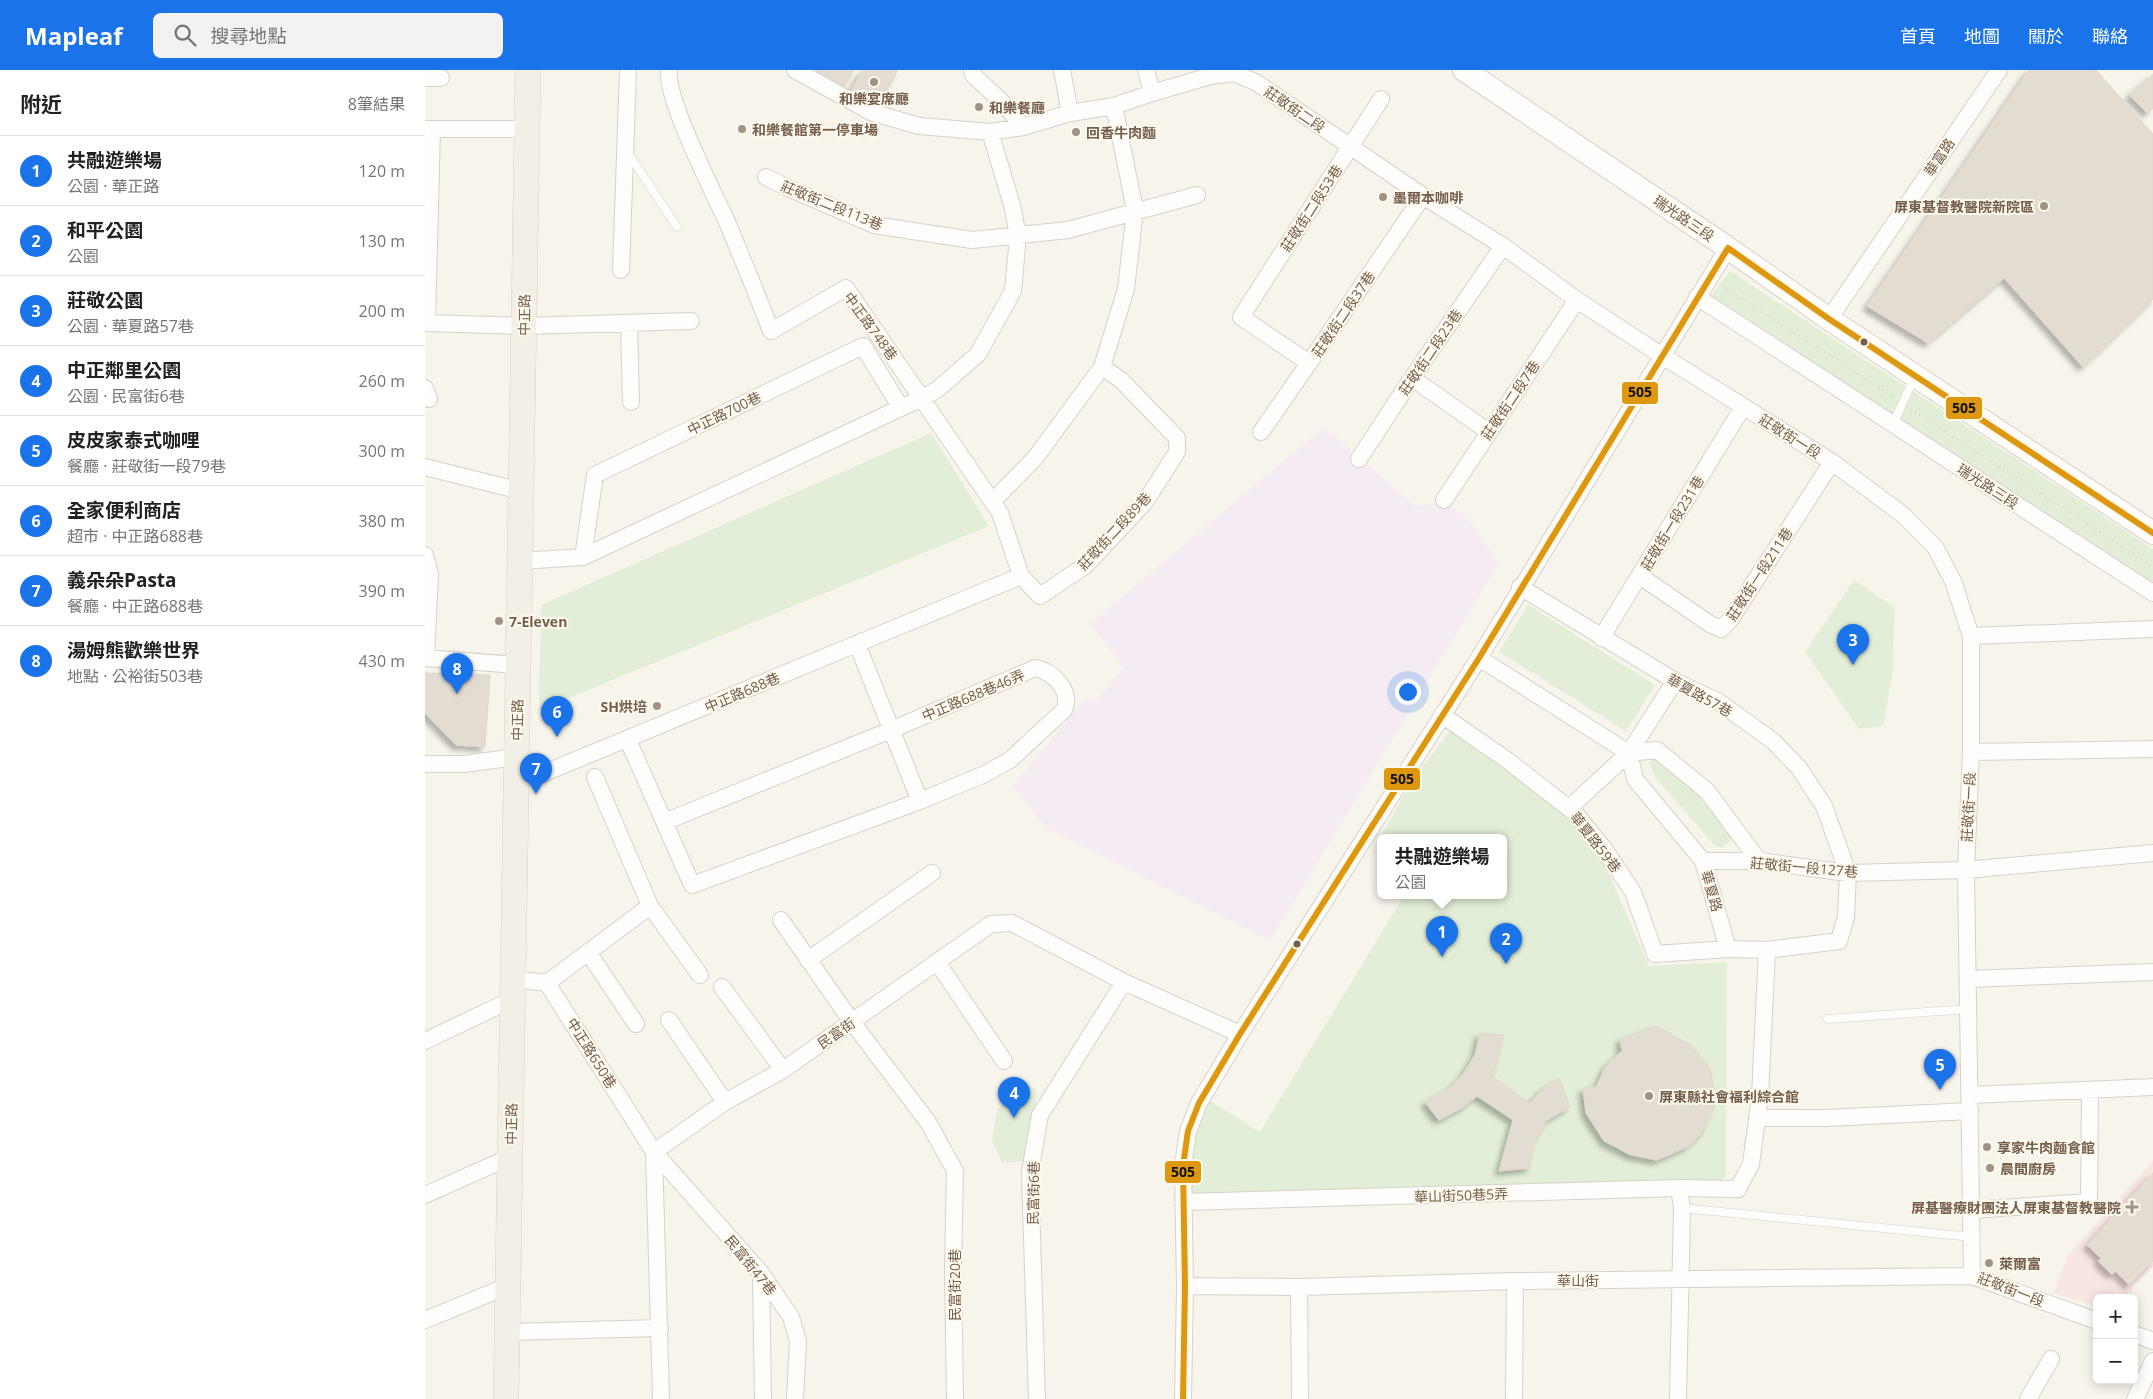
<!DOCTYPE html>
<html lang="zh-TW">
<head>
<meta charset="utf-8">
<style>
  :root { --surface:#fff; --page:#f2f2f2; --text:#202124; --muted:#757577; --line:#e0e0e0; --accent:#1a73e8 }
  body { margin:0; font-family:"Open Sans","Noto Sans TC",sans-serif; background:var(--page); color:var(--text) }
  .controls { position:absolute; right:15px; bottom:15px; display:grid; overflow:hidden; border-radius:8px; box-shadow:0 2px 12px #0003 }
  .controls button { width:45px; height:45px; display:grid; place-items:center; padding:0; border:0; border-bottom:1px solid var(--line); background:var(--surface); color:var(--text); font:25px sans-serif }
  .you { position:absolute; left:982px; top:621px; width:18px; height:18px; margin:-12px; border:4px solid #fff; border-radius:50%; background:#1a73e8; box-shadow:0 0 0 8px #1a73e833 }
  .badge { display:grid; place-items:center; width:32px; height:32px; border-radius:50%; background:var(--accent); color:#fff; font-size:16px; font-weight:700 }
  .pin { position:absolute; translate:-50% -41px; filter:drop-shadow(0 1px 2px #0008) }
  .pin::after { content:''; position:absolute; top:26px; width:18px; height:15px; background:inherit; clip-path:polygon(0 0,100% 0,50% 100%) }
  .popup { position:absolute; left:952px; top:764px; width:130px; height:65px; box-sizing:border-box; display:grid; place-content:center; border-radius:8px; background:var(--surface); filter:drop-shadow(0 1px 4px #0005); font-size:16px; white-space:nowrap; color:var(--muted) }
  .popup b { font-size:19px; color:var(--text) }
  .popup::after { content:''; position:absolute; left:50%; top:100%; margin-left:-10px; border:10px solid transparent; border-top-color:var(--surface) }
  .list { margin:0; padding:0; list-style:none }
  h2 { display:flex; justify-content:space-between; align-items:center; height:65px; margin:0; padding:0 20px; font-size:21px }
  h2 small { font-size:16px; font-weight:400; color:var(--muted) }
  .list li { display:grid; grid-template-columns:32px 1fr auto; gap:15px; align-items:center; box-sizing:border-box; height:70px; padding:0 20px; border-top:1px solid var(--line) }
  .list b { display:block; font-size:19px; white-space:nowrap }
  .list p { margin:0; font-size:16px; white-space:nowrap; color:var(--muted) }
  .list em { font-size:16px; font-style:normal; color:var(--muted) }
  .icon { flex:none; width:28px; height:28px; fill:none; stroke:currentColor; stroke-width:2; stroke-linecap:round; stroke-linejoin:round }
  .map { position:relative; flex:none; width:1728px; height:1329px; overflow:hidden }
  header { display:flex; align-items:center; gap:30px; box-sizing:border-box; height:70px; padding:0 25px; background:var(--accent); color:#fff }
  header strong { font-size:24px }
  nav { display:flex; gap:28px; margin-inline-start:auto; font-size:18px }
  .search { width:350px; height:45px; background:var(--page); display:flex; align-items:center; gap:12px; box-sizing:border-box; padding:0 18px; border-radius:8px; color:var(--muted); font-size:19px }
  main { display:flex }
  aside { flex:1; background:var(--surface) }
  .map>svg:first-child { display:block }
  .education { fill:#f4ebf3 }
  .medical { fill:#f8e6e3 }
  .green { fill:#e2eed7 }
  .building { fill:#e3dcd3; stroke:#e0d7ce; filter:url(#shadow) }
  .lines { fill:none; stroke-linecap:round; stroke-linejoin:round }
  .lane-casing { stroke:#d6d1ca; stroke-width:9 }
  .street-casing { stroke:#d6d1ca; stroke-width:18 }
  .secondary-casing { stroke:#d7d1c9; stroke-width:24 }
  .primary-casing { stroke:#d8d1ca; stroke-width:26 }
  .path { stroke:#dad4ce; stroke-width:2.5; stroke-dasharray:1 4; stroke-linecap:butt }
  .lane { stroke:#fefdfc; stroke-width:8 }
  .street { stroke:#fefdfc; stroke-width:16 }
  .secondary { stroke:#fefdfc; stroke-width:22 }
  .primary { stroke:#f2efe6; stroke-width:25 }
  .bus-1-casing { stroke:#fef9ed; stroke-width:10 }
  .bus-1 { stroke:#dd980f; stroke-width:6 }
  .poi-dot { fill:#a29284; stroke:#fef9ed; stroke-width:2 }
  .bus-dot { fill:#745e4c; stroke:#fef9ed; stroke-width:2 }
  .labels { text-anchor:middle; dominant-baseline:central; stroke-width:4; stroke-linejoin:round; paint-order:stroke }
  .poi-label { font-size:14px; font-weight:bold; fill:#745e4c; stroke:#fef9ed; text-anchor:start }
  .street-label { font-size:14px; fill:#745e4c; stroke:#fef9ed }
  .line-badge { stroke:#fef9ed; stroke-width:2 }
  .pale-badge-label { font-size:14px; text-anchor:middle; font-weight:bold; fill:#111 }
</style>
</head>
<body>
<header>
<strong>Mapleaf</strong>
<div class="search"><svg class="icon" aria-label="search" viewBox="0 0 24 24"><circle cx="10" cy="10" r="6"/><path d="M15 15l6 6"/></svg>搜尋地點</div>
<nav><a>首頁</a><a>地圖</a><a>關於</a><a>聯絡</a></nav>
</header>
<main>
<aside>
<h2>附近<small>8筆結果</small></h2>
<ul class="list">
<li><span class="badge">1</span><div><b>共融遊樂場</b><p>公園 · 華正路</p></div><em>120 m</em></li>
<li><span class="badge">2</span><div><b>和平公園</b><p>公園</p></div><em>130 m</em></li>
<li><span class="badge">3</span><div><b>莊敬公園</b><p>公園 · 華夏路57巷</p></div><em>200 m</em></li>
<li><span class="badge">4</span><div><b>中正鄰里公園</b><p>公園 · 民富街6巷</p></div><em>260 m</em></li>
<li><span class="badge">5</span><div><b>皮皮家泰式咖哩</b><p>餐廳 · 莊敬街一段79巷</p></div><em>300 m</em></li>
<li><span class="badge">6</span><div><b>全家便利商店</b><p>超市 · 中正路688巷</p></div><em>380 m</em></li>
<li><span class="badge">7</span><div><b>義朵朵Pasta</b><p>餐廳 · 中正路688巷</p></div><em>390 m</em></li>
<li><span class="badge">8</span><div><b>湯姆熊歡樂世界</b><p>地點 · 公裕街503巷</p></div><em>430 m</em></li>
</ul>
</aside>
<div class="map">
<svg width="1728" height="1329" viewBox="0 0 1728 1329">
  <defs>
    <filter id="shadow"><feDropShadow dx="-4.5" dy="4.5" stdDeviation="2.5" flood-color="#0004"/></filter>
  </defs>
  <rect width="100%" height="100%" fill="#f7f4ec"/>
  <!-- education -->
  <path class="education" d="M899,357L990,436L1019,431L1043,449L1074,493L845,871L621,758L588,716L657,632L673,629L699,597L665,554Z"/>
  <!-- medical -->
  <path class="medical" d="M1728,1091V1197L1709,1216L1706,1228H1672V1236L1628,1223L1644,1184Z"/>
  <!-- green -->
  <path class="green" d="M1305,201L1728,479V517L1286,226Z
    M506,363L564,456L114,640L116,535Z
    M1429,510L1470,538L1467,607L1458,656L1434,659L1380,582Z
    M1103,535L1230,615L1201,661L1074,582Z
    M1026,659L1109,720L1148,752L1179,793L1224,896L1302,892L1301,1107L1288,1114L853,1126L759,1123L761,1080L782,1029L835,1062L979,826H1078V768L954,770L986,712Z
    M1229,689C1262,709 1283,735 1306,764V770L1298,778L1290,776L1230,707L1224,692Z
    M600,1011L612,1022L611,1036L605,1056L608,1087L598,1091L577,1093L567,1070L572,1040Z"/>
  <!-- building -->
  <path class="building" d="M392,0H429L417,20L390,4Z
    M438,0H473L451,39L424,24Z
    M1604,0H1671L1728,64V229L1658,297L1579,208L1503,273L1442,236Z
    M1728,4V38L1722,43L1704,25Z
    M0,603L65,605L60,677L31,675L0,643Z
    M1231,956L1267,976L1286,1000L1290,1035L1279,1061L1262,1077L1232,1090L1206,1085L1179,1071L1161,1043L1158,1018L1171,1017L1181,996L1197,981L1195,969Z
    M1055,963L1079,965L1068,1007L1104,1033L1118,1019L1134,1008L1145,1037L1122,1050L1109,1073L1105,1098L1074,1101L1088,1050L1052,1026L1037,1038L1014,1050L1000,1032L1025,1017L1037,1006L1050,985Z
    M1728,1103V1191L1704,1215L1690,1201L1687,1205L1673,1191L1676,1188L1662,1175Z"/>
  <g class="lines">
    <defs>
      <path id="lane" d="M203,83L252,157
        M1468,354L1489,308
        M1403,949L1544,939
        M1257,1138L1547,1167"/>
      <path id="street" d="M244,0C240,28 288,121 302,152C317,188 332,224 346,261L421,218L575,443L596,506L615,526L661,495L720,432L752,382V368L696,310L677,297
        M370,0L446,42L494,56L565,62L598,57L645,43L689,36L727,23L785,6L809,3L832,13L998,126L1078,176L1152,230L1236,285L1407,392L1478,445L1510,477L1528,511L1546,566V682L1541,800L1547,1206
        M547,0L548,5L578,33L598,57
        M637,0L645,43
        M721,0L727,23
        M0,8H16
        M956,29L816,247L884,293L998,126
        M0,59H102
        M341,107L365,119L449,155L547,170L643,160L772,125
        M196,200L203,0
        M1272,227L1728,523
        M1404,249L1574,0
        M0,253L99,256L266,251
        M2,253L7,59
        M204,253L206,332
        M987,308L1064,362
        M0,318L4,329
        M836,362L884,293
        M934,389L987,308L1078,176
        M0,397L96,421
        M1019,430L1152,230
        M567,432L610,388L677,297L701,219L710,140L689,36
        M0,485L5,504L1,588
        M158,487L170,405L438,276L476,338
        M95,491L158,487L497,328L513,319L553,284L588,221L593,166L587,135L565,62
        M1215,506L1285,554L1296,559L1305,550L1407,392
        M1095,517L1250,611L1294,632L1348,671L1374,698L1399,736L1423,803L1421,847L1414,871L1342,880
        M1546,566L1728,559
        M1176,568L1318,337
        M432,574L495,731
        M0,588L93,595
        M1054,588L1204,683L1210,709L1278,791L1303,879
        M203,670L267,815L495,731L560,704L585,690L639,640C648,622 628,601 610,598L466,660L239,752
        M1546,682L1728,679
        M1204,683L1232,680L1282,721L1334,791
        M0,694H39L92,687
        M91,706H112L596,506
        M170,707L225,836L275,905
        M1144,738L1204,683L1250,611
        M1278,791H1334L1423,803L1541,800L1728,783
        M356,850L427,952L503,1052L530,1101L528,1196L530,1329
        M163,882L211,954
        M383,890L507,803
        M512,892L579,991
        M88,909L122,913L229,1082L336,1203L366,1247L373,1271L370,1329
        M1543,909L1728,902
        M122,913L225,836
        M297,917L358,1000
        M244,950L300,1032
        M0,971L88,929
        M1545,1025L1728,1017
        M1332,1048H1401L1545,1041
        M229,1082L300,1032L358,1000L566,854L587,853L699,912L815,964
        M229,1082L236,1329
        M0,1125L85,1087
        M758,1132L1254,1118L1313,1119L1326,1094L1335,1026L1342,880L1303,879L1230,884L1208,822L1180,780L1150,743L1082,690L1017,645
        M1546,1140L1664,1132L1665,1021
        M336,1203L338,1329
        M760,1216L874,1217L1090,1211L1547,1206L1672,1251
        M874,1217L875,1329
        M0,1250L83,1216
        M82,1262L235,1258
        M1709,1264L1728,1271
        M612,1329L605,1102L615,1045L699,912
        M758,1329L760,1216L758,1096L763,1061L774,1033L815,964L1054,588L1303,178
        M1089,1329L1090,1211
        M1253,1329L1257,1138L1254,1118
        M1603,1329L1626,1289
        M1710,1329L1728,1291"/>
      <path id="secondary" d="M1039,0L1303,178L1404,249L1728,463"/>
      <path id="primary" d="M81,1329L103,0"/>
    </defs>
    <!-- lane casing -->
    <use href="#lane" class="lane-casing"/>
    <!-- street casing -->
    <use href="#street" class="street-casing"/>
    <!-- secondary casing -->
    <use href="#secondary" class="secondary-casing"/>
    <!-- primary casing -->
    <use href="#primary" class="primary-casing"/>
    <!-- path -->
    <path class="path" d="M1298,217L1469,327
      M1486,339L1728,497"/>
    <!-- lane -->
    <use href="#lane" class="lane"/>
    <!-- street -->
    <use href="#street" class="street"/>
    <!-- secondary -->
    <use href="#secondary" class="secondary"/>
    <!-- primary -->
    <use href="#primary" class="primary"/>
    <defs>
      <path id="bus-1" d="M758,1329L760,1216L758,1096L763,1061L774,1033L815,964L1054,588L1303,178L1404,249L1728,463"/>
    </defs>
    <!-- bus-1 casing -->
    <use href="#bus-1" class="bus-1-casing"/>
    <!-- bus-1 -->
    <use href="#bus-1" class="bus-1"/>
  </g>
  <!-- markers -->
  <g class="poi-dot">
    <circle cx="449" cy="12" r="5"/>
    <circle cx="554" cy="37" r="5"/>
    <circle cx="317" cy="59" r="5"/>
    <circle cx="651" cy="62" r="5"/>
    <circle cx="958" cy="127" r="5"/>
    <circle cx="1619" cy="136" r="5"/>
    <circle cx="74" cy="551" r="5"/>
    <circle cx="232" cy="636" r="5"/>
    <circle cx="1224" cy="1026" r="5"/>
    <circle cx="1562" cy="1077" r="5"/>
    <circle cx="1565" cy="1098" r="5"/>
    <path d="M1704.5 1129.5h5v5h5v5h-5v5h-5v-5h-5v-5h5z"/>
    <circle cx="1564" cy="1193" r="5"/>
  </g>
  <g class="bus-dot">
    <circle cx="1439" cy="272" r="4.5"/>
    <circle cx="872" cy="874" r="4.5"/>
  </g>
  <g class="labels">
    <!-- poi labels -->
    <g class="poi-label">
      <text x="449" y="28" text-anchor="middle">和樂宴席廳</text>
      <text x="564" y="37">和樂餐廳</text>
      <text x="327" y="59">和樂餐館第一停車場</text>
      <text x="661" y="62">回香牛肉麵</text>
      <text x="968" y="127">墨爾本咖啡</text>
      <text x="1609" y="136" text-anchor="end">屏東基督教醫院新院區</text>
      <text x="84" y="551">7-Eleven</text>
      <text x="222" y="636" text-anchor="end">SH烘培</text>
      <text x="1234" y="1026">屏東縣社會福利綜合館</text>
      <text x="1572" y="1077">享家牛肉麵食館</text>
      <text x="1575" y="1098">晨間廚房</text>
      <text x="1696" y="1137" text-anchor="end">屏基醫療財團法人屏東基督教醫院</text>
      <text x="1574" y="1193">萊爾富</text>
    </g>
    <!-- street labels -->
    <g class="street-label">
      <text transform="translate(870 39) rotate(34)">莊敬街二段</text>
      <text transform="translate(1514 87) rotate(-56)">華富路</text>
      <text transform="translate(407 135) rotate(22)">莊敬街二段113巷</text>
      <text transform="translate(886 138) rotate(-57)">莊敬街二段53巷</text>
      <text transform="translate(1259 148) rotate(34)">瑞光路三段</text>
      <text transform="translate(918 244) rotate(-56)">莊敬街二段37巷</text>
      <text transform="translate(99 245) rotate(-89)">中正路</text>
      <text transform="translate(446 256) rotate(54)">中正路748巷</text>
      <text transform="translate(1005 282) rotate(-56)">莊敬街二段23巷</text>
      <text transform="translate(1085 330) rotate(-56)">莊敬街二段7巷</text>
      <text transform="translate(299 343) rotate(-26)">中正路700巷</text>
      <text transform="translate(1365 366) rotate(32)">莊敬街一段</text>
      <text transform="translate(1563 416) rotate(33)">瑞光路三段</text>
      <text transform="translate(1247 453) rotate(-59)">莊敬街一段231巷</text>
      <text transform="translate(689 461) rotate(-47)">莊敬街二段89巷</text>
      <text transform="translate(1334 504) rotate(-57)">莊敬街一段211巷</text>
      <text transform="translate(317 622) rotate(-23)">中正路688巷</text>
      <text transform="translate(548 625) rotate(-23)">中正路688巷46弄</text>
      <text transform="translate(1275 625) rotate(29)">華夏路57巷</text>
      <text transform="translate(92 650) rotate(-89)">中正路</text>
      <text transform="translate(1543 737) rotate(-87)">莊敬街一段</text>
      <text transform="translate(1171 772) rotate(52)">華夏路59巷</text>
      <text transform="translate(1379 797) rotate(5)">莊敬街一段127巷</text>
      <text transform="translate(1287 821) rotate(74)">華夏路</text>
      <text transform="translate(411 963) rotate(-35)">民富街</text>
      <text transform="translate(167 983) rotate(58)">中正路650巷</text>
      <text transform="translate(86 1054) rotate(-89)">中正路</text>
      <text transform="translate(608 1123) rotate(-89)">民富街6巷</text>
      <text transform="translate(1036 1125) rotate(-2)">華山街50巷5弄</text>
      <text transform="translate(326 1195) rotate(51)">民富街47巷</text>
      <text x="1153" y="1210">華山街</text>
      <text transform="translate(529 1215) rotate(-90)">民富街20巷</text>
      <text transform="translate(1586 1219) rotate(21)">莊敬街一段</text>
    </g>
  </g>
  <g class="line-badge">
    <rect x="1196" y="311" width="38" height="24" rx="5" fill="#dd980f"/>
    <rect x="1520" y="326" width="38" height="24" rx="5" fill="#dd980f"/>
    <rect x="958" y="697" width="38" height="24" rx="5" fill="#dd980f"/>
    <rect x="739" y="1090" width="38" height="24" rx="5" fill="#dd980f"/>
  </g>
  <g class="pale-badge-label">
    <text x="1215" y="327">505</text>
    <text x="1539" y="343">505</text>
    <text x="977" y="714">505</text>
    <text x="758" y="1107">505</text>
  </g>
</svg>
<div class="controls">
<button>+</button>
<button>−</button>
</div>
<div class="you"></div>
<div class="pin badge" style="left:1017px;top:887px">1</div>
<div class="popup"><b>共融遊樂場</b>公園</div>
<div class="pin badge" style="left:1081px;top:894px">2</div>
<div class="pin badge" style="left:1428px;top:595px">3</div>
<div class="pin badge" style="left:589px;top:1048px">4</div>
<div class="pin badge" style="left:1515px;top:1020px">5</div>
<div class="pin badge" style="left:132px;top:667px">6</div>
<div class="pin badge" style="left:111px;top:724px">7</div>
<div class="pin badge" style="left:32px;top:624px">8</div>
</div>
</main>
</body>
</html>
